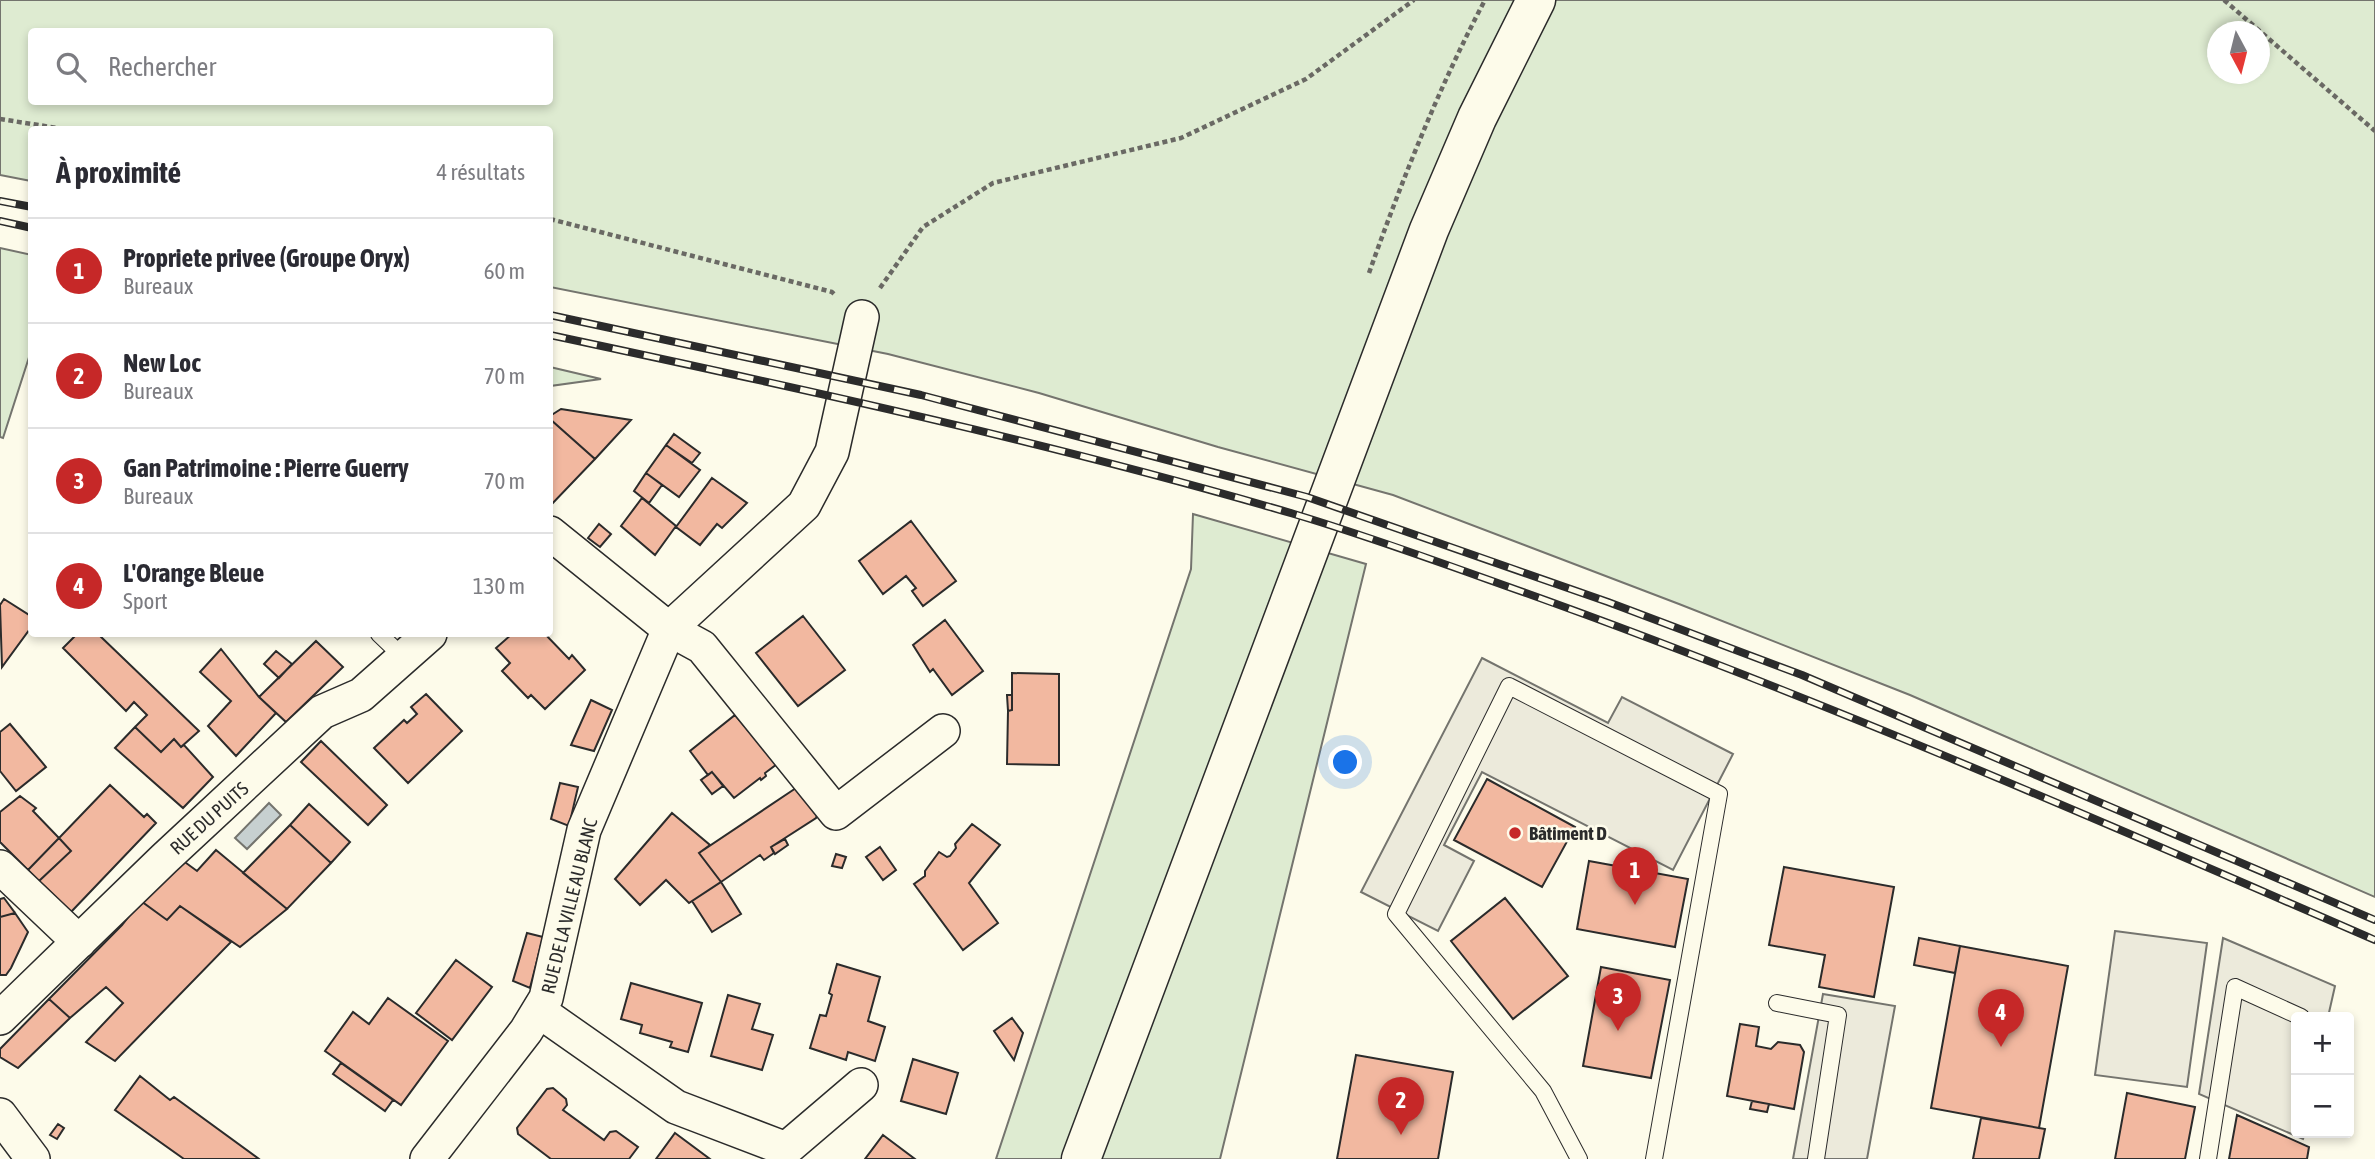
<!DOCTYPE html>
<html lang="fr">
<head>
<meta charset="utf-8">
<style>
  :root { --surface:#fff; --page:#f7f7f7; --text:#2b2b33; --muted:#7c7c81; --line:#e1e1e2; --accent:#c62828 }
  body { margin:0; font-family:"Asap Condensed",sans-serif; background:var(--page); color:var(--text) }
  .controls { position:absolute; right:21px; bottom:21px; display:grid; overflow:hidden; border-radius:7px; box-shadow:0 4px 10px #0003 }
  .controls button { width:63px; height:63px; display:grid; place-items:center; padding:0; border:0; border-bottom:2px solid var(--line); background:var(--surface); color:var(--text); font:35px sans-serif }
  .compass { position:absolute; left:2207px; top:21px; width:63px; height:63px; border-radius:50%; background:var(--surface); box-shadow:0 4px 10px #0003; rotate:173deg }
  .you { position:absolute; left:1346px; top:763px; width:24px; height:24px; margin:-18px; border:5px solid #fff; border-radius:50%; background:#1a73e8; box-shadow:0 0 0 10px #1a73e833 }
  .badge { display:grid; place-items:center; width:46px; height:46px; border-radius:50%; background:var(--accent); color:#fff; font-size:23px; font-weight:700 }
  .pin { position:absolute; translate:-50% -58px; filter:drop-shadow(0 2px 4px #0008) }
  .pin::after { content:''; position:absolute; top:37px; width:24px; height:21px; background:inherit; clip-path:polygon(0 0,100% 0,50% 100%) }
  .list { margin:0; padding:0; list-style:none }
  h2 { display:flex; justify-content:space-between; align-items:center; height:91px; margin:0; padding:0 28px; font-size:30px }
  h2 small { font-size:23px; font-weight:400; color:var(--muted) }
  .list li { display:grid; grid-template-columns:46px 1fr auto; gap:21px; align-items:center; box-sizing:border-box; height:105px; padding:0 28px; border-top:2px solid var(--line) }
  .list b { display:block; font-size:26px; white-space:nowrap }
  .list p { margin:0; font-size:23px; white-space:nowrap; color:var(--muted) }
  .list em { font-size:23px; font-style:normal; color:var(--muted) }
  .icon { flex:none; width:38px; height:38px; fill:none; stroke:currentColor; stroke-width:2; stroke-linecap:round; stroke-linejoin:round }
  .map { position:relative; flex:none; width:2375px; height:1159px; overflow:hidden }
  .search { position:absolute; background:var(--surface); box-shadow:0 4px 10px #0003; left:28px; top:28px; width:525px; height:77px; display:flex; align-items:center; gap:18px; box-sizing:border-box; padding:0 24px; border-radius:7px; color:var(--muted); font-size:26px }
  .panel { position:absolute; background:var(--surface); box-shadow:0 4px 10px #0003; left:28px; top:126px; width:525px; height:511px; border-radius:7px }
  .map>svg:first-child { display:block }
  .green { fill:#deebd1; stroke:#74746e; stroke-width:2; fill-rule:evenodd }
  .parking { fill:#eceadb; stroke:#74746e; stroke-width:2 }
  .water { fill:#c7d0d0; stroke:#74746e; stroke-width:2 }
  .building { fill:#f2b8a0; stroke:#2b2b2b; stroke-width:2 }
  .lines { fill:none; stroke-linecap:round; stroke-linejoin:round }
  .service-casing { stroke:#2b2b2b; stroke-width:18 }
  .minor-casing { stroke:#2b2b2b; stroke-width:36 }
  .secondary-casing { stroke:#2b2b2b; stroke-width:41 }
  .path { stroke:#6a6964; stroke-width:4.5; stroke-dasharray:5 3.5; stroke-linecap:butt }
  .service { stroke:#fdfbea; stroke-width:16 }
  .minor { stroke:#fdfbea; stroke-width:33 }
  .secondary { stroke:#fdfbea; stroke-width:38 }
  .rail-casing { stroke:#2b2b2b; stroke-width:8 }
  .rail { stroke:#fdfbea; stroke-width:5; stroke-dasharray:16; stroke-linecap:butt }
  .poi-dot { fill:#c62828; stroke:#fdfbea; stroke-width:2.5 }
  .labels { text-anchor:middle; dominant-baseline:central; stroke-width:5; stroke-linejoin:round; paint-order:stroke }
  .street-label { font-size:19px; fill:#2b2b2b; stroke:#fdfbea }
  .poi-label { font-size:19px; font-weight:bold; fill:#2b2b2b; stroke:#fdfbea; text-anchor:start }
</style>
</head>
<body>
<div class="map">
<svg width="2375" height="1159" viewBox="0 0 2375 1159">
  <rect width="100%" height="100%" fill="#fdfbea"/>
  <!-- green -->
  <path class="green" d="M0,0H2375V897L1910,695L1679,604L1393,495L1218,447L1039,393L888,354L550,287V130H32L31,181L0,175ZM32,32H550V102H32ZM2218,32H2260V74H2218Z
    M0,248L32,255L31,351L3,438L0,437Z
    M550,367L601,379L550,386Z
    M1193,514L1366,564L1220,1159H996L1191,569Z"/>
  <!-- parking -->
  <path class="parking" d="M1482,658L1608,723L1622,697L1733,754L1673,870L1482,772L1444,845L1474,861L1438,931L1361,892Z
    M2115,931L2207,943L2187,1087L2095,1075Z
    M2223,938L2335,986L2328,1017H2296V1133H2305L2303,1139L2199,1094Z
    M1823,994L1895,1006L1867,1159H1793Z"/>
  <!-- water -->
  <path class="water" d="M269,803L281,815L247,849L235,838Z"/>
  <!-- building -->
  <path class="building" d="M561,409L631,420L595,459L550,419V416Z
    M550,419L595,459L550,506Z
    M674,434L700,453L692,463L666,445Z
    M666,445L700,470L679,497L646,473Z
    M646,473L662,485L649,503L634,491Z
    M712,478L747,503L722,528L717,524L700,545L676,527Z
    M642,498L676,526L655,555L621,526Z
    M911,521L956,581L923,606L912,591L916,588L906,576L883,594L859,561Z
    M599,524L611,534L600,547L588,538Z
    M4,599L29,615L32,626L2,667L0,605Z
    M803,616L845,670L798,706L756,653Z
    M945,620L983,671L952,695L933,669L930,672L913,645Z
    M77,634H98L199,731L181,747L174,739L161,752L135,727L147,715L134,702L126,711L63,648Z
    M512,634H545L569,659L572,655L585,670L545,709L531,695L528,698L502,671L510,663L496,648Z
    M316,641L343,667L286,722L259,697Z
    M221,649L259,697L276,713L236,756L208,726L231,701L200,672Z
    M276,651L292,664L279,678L264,664Z
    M1012,673L1059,674V765L1007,764L1008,711L1012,710Z
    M426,694L462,731L408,783L374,748L404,720L407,723L417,714L411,707Z
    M1007,695H1012V710L1008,711Z
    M591,700L612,710L594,751L571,745Z
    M735,715L777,764L765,773L766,776L761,780L760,778L734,798L712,772L708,775L690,751Z
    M10,724L46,767L16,791L0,771V732Z
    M135,727L161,752L174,739L181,747L184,745L213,777L183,808L115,748Z
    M321,741L387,805L368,825L301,762Z
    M712,772L723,786L712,794L701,780Z
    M1487,779L1575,827L1542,887L1454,840Z
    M560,783L578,787L569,826L551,819Z
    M110,785L144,817L147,814L156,823L71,912L39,881L71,851L59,838Z
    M796,788L817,815L816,818L771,847L774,853L764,860L760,855L721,882L699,853Z
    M20,796L36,808L33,811L59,838L28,870L0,842V812Z
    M309,804L350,842L331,863L290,825Z
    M672,813L710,845L699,853L721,882L689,903L666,880L640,905L615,879Z
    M972,824L1000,845L969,883L998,923L963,950L914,884L925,876V871L939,852L947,857L950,856L956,848L955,844Z
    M290,825L331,863L287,909L243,873Z
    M59,838L71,851L39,881L28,870Z
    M785,839L788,845L775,854L771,847Z
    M880,847L896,870L883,880L866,857Z
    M216,850L287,909L240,947L180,906L167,920L141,901L178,857L197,871Z
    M836,854L846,857L842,868L832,866Z
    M1589,861L1688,879L1675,947L1577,929Z
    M1784,867L1894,887L1874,997L1819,987L1825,955L1769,945Z
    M721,882L741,914L712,932L692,901Z
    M4,898L15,913L0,917V899Z
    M1505,898L1568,976L1513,1019L1451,941Z
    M141,901L167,920L180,906L231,942L115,1061L86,1042L123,1003L106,987L70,1018L49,999L122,925Z
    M15,913L28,932L11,968L6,975H0V917Z
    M527,933L543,937L530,988L513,981Z
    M1919,938L1960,946L1955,973L1914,965Z
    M1960,946L2068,966L2039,1128L1931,1108Z
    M456,960L492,987L452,1040L416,1013Z
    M837,964L880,977L868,1021L885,1027L875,1061L848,1052L846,1060L810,1048L820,1015L826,1016L832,995L829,993Z
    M1601,967L1670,980L1651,1078L1583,1066Z
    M631,983L702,1003L688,1052L670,1047L672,1042L640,1033L642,1025L621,1019Z
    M728,995L760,1004L752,1029L773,1035L762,1070L711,1056Z
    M388,998L448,1041L401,1105L325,1051L353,1012L369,1024Z
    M49,999L70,1018L18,1068L0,1057V1049Z
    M1012,1018L1023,1033L1014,1060L994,1031Z
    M1740,1024L1759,1027L1756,1046L1771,1049L1778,1042L1800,1045L1804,1052L1794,1109L1727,1096Z
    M1356,1055L1453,1072L1438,1159H1337Z
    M913,1059L958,1073L946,1114L901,1101Z
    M341,1063L393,1100L385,1111L333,1074Z
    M140,1076L170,1100L174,1097L259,1159H184L115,1110Z
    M553,1088L566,1099L567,1105L563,1110L604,1140L610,1132L616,1131L638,1147L629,1159H551L518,1134L517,1128L547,1089Z
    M2127,1093L2195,1107L2185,1159H2115Z
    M1752,1101L1769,1104L1767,1112L1750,1109Z
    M2237,1115L2309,1147L2307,1159H2229Z
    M1981,1118L2045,1129L2039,1159H1973Z
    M58,1124L64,1128L57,1139L50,1135Z
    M675,1133L710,1159H656Z
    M883,1135L915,1159H865Z"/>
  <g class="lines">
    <defs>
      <path id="service" d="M379,634L403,657
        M1777,1003L1838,1015L1816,1159
        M1579,1159L1543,1091L1396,914L1509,686L1719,794L1654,1159
        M2208,1159L2235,987L2301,1017"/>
      <path id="minor" d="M550,533L669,629L702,647L836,813L943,731
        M0,867L79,942
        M539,1011L676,1107L786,1149L861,1085
        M0,1018L164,859L322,712L361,695L430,634
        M0,1115L33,1159
        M427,1159L526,1031L546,998L584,830L669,629L804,505L832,452L862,317"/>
      <path id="secondary" d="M1081,1159L1429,230L1477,118L1536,0"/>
    </defs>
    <!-- service casing -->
    <use href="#service" class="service-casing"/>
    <!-- minor casing -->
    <use href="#minor" class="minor-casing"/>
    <!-- secondary casing -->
    <use href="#secondary" class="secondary-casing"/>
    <!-- path -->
    <path class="path" d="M2224,0L2375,131
      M0,119L70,130
      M550,219L832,292L836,296
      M1369,273C1402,180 1439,87 1485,0
      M880,288L923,227L993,183L1181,138L1306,79L1414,0"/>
    <!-- service -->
    <use href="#service" class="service"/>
    <!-- minor -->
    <use href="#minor" class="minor"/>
    <!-- secondary -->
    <use href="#secondary" class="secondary"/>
    <defs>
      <path id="rail" d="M0,201L32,207
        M0,221L32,228
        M550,315L921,395L1307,497L1608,602L1802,675L2375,920
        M550,335C799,388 1049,442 1294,514C1371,537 1447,565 1523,592C1812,695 2094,818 2375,940"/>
    </defs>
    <!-- rail casing -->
    <use href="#rail" class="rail-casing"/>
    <!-- rail -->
    <use href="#rail" class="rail"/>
  </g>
  <!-- markers -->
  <circle class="poi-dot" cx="1515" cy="833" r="7"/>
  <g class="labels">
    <!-- street labels -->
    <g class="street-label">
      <text transform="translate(209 818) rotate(-42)">RUE DU PUITS</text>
      <text transform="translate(569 906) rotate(-76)">RUE DE LA VILLE AU BLANC</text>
    </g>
    <!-- poi labels -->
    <g class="poi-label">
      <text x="1529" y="833">Bâtiment D</text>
    </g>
  </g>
</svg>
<div class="controls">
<button>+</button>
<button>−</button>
</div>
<svg class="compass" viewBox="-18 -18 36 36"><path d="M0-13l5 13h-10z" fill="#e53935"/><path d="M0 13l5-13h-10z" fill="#7c7c81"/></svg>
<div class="you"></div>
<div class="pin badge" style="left:1635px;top:905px">1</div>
<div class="pin badge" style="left:1401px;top:1135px">2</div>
<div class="pin badge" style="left:1618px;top:1031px">3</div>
<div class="pin badge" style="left:2001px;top:1047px">4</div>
<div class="search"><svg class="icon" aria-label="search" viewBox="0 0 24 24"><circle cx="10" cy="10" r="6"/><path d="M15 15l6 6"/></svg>Rechercher</div>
<section class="panel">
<h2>À proximité<small>4 résultats</small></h2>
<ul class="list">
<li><span class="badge">1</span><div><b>Propriete privee (Groupe Oryx)</b><p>Bureaux</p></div><em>60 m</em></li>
<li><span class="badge">2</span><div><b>New Loc</b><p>Bureaux</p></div><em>70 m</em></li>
<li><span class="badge">3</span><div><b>Gan Patrimoine : Pierre Guerry</b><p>Bureaux</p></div><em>70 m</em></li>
<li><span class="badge">4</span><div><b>L'Orange Bleue</b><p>Sport</p></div><em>130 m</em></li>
</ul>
</section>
</div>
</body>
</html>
